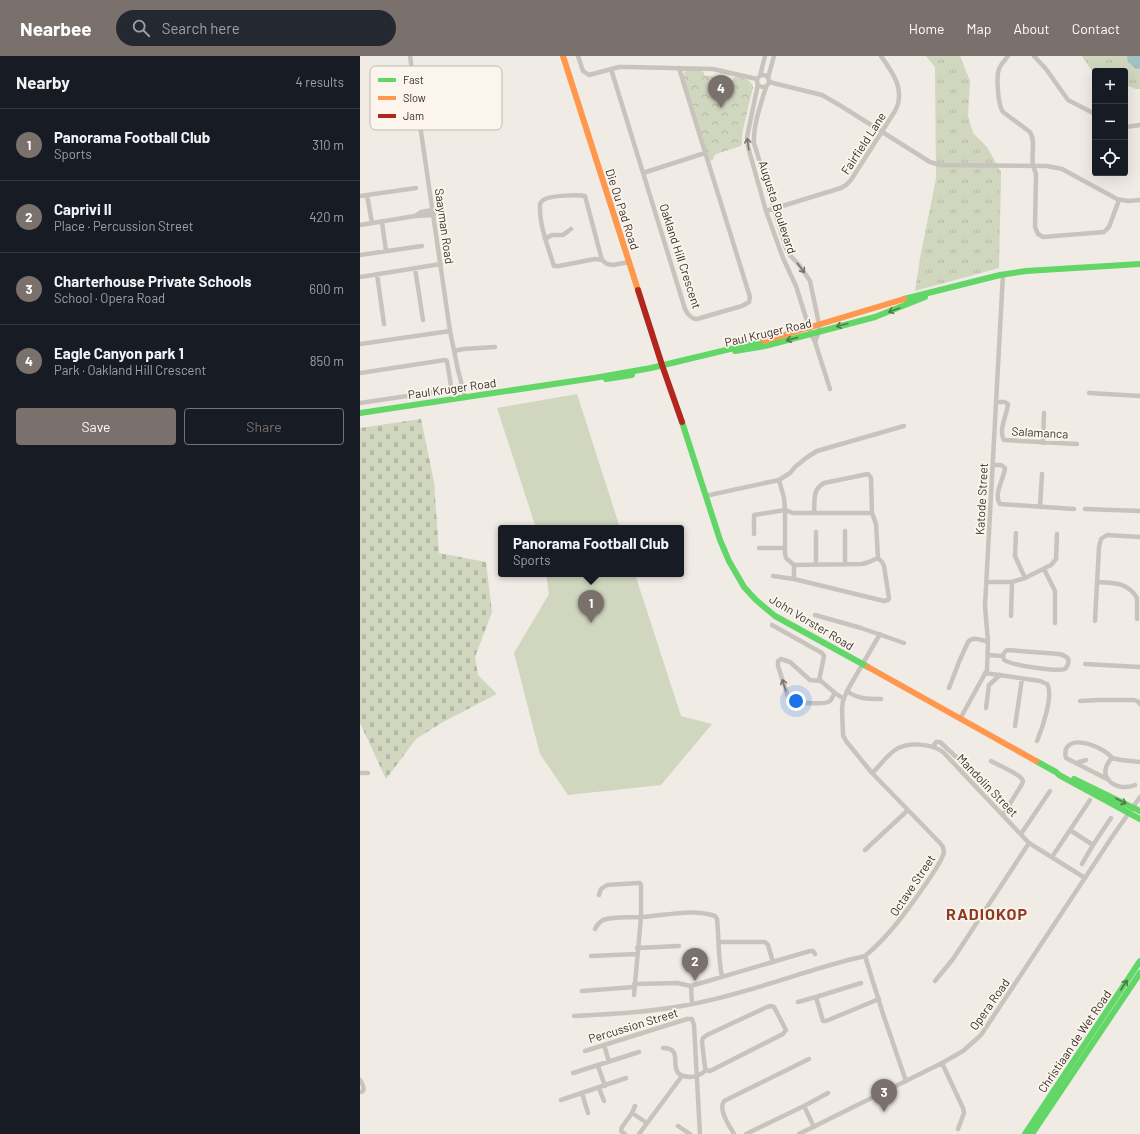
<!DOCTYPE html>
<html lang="en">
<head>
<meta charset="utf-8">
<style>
  :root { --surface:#171b24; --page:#242831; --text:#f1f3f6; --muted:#9ea1a6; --line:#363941; --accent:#7a716c }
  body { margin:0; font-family:Barlow,sans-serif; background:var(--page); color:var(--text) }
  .controls { position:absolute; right:12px; top:12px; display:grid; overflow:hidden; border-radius:4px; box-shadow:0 4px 16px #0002 }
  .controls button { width:36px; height:36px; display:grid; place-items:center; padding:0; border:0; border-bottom:1px solid var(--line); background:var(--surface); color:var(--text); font:20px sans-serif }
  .you { position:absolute; left:436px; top:645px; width:14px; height:14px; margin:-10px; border:3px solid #fff; border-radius:50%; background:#1a73e8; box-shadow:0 0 0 6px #1a73e833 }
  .badge { display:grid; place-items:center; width:26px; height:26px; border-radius:50%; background:var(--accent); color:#fff; font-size:13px; font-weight:700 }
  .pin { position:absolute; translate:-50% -33px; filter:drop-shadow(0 1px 2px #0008) }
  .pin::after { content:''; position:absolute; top:21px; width:14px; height:12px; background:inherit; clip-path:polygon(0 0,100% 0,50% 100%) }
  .popup { position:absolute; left:138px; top:469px; width:186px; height:52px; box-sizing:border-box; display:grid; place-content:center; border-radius:4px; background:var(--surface); filter:drop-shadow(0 1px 3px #0005); font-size:13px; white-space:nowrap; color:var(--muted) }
  .popup b { font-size:15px; color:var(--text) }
  .popup::after { content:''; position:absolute; left:50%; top:100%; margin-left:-8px; border:8px solid transparent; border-top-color:var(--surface) }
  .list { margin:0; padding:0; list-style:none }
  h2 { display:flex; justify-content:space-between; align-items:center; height:52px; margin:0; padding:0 16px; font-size:17px }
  h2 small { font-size:13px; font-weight:400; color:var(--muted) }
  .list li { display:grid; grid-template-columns:26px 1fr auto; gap:12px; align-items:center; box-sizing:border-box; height:72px; padding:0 16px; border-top:1px solid var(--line) }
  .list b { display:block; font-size:15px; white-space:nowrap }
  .list p { margin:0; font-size:13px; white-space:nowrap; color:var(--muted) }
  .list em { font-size:13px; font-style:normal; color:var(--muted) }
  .actions { display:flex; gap:8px; padding:12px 16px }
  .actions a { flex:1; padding:9px 0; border:1px solid var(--accent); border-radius:4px; text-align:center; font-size:14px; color:var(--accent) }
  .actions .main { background:var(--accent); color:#fff }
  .icon { flex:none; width:22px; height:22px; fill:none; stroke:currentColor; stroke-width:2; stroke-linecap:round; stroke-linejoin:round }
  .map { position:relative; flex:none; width:780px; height:1078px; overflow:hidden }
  header { display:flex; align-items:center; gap:24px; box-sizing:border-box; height:56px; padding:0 20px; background:var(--accent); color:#fff }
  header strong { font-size:19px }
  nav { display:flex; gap:22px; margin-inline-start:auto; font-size:14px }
  .search { width:280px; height:36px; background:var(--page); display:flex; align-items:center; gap:10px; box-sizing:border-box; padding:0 14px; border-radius:22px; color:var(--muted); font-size:15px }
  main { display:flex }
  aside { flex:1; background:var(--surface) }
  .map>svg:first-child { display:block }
  .grass { fill:url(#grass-tufts) }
  .cemetery { fill:url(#cemetery-stones) }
  .park { fill:url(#park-crowns) }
  .pitch { fill:#d1d6bf }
  .water { fill:url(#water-ripples) }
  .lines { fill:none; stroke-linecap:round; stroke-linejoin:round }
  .street { stroke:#c9c3be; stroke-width:4.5 }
  .fast { stroke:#63d668; stroke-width:6 }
  .slow { stroke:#ff974d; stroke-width:6 }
  .jam { stroke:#b3261e; stroke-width:6 }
  .oneway { stroke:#7b726d }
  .oneway2 { stroke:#4d7b46 }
  .labels { text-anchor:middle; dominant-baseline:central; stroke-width:3.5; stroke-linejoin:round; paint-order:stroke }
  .street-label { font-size:12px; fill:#3b302b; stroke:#fbf5ee }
  .district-label { font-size:16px; font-weight:bold; letter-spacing:1px; fill:#8c3b22; stroke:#fbf5ee }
  .key { fill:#fbf5ee; stroke:#c1bab4; stroke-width:1 }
  .key-label { font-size:11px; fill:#3b302b }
</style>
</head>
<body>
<header>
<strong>Nearbee</strong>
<div class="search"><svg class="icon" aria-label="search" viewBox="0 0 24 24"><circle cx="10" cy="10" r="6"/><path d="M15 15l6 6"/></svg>Search here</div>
<nav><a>Home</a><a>Map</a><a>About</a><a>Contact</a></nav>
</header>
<main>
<aside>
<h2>Nearby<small>4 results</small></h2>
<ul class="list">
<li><span class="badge">1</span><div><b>Panorama Football Club</b><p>Sports</p></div><em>310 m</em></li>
<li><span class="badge">2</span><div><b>Caprivi II</b><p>Place · Percussion Street</p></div><em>420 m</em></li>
<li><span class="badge">3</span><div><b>Charterhouse Private Schools</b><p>School · Opera Road</p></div><em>600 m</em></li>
<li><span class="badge">4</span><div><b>Eagle Canyon park 1</b><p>Park · Oakland Hill Crescent</p></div><em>850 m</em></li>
</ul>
<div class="actions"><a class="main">Save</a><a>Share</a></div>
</aside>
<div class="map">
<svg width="780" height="1078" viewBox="0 0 780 1078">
  <defs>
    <pattern id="grass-tufts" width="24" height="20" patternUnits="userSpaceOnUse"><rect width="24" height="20" fill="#d1d6bf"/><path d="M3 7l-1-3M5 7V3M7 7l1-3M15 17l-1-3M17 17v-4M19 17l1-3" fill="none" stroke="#b4b8a4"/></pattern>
    <pattern id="cemetery-stones" width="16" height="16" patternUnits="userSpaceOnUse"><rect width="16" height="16" fill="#d1d6bf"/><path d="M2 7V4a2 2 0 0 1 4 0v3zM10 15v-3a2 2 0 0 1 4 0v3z" fill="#b4b8a4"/></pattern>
    <pattern id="park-crowns" width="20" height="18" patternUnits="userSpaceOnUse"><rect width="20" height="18" fill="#d1d6bf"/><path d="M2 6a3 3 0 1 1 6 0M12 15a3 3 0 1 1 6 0" fill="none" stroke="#b4b8a4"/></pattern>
    <pattern id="water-ripples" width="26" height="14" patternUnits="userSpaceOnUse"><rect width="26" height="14" fill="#a1c2c1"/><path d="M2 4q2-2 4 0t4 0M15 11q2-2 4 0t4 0" fill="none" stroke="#849e9d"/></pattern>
  </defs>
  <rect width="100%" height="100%" fill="#f0ebe5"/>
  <!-- grass -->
  <path class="grass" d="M566,0H600L610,25L608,60L613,77L627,91L641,116L639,212L555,235L561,197L576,123L575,11Z
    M722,0H780V33H776L765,29V15H735V16L732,15Z"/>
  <!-- cemetery -->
  <path class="cemetery" d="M61,363L74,426L79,497L126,506L132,556L115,601L118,619L137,638L83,666L56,683L26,723L0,667V372Z"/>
  <!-- park -->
  <path class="park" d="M326,15H341L344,16V19L373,24L374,21C382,21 391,23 393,31L382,78V89L381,90L356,98L352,104L350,105L323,20L324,17Z"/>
  <!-- pitch -->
  <path class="pitch" d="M217,338L260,472H176L137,352Z
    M186,518H275L321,660L352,668L301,729L208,739L180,698L154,597L189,538Z"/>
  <!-- water -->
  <path class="water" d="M767,0H780V13L775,12L768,6Z"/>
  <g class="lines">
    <!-- street -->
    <path class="street" d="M50,0L90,275L98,314L105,341
      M218,0L223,15L229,19L259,11H269L353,13L397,23
      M648,0C645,4 641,8 639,13C636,21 638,50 643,56L670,76C676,86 671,98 673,109C673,112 675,114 676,118L675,171L678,178L683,181L744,176L749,171L759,144
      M674,0L686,13L708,44L735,58
      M251,13L325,253C328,259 331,263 337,263L382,250L389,246L390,241L319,12
      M397 25a6 6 0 1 1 12 0a6 6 0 1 1-12 0Z
      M400,20L405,0
      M408,22L414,0
      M409,26L462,39L481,50L570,106L581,109L687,110L702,113L757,143L768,145L780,144
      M398,28L387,81L388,91L406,155L423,202L436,230L451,278L455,286L470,333
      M406,31C401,48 393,69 394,87L426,192L428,197L440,210L450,225L459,268V275L455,286
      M765,71L780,69
      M283,117L345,97
      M7,139L12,167
      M0,140L56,132
      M406,155L481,132L486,129L491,124L535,55C546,34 533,17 521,0
      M55,160L61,156L73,154
      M22,166L26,195
      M0,169L55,160L74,159
      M185,183L192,179H203L211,173
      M0,199L62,190
      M242,204L225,140C218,138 191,140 185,143C184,143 180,147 180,148C179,168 187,188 193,207L194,210H199L235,203L242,204L247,208L253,209L269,206
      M55,212L63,264
      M17,218L24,268
      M0,221L81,208
      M0,288L90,275
      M94,295L103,293L135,291
      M0,317L85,304L87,305L91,330L90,332L87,334L0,347
      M729,337L780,340
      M636,346H645L648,348C647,359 638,374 644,384L717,388
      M683,387L684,357
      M633,409H641L645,412C644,423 633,438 640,448L714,453
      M419,424L424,442L425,454V498L426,502L434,509V523
      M345,440L419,424L430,417L435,411L446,402L457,395L544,370
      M680,451L682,418
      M725,453L780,455
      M454,457C455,444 452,434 464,427L508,418L511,422L512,457
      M456,476V508
      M656,477L655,500L665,522
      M394,478V459L425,454L433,457H512L516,468L518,502L522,506L524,510L529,542L528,544L524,545L434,523L413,520
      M399,492H425
      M485,508V475
      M434,509L502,508L509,506L518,502
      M684,513L695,535V567
      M627,526H652L665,522L691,509L696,503L697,478
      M737,526C754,527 767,526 777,542V563
      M455,559L501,572L544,587
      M651,560L652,526
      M735,565L739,491L741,483L747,479L780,481
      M412,569L462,597L464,600L459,625
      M520,578L487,635L483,645L482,653L483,679L486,685L512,717L580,787L583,791L584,797C580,808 572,819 565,829C547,855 529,880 505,900L523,958L546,1025
      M628,599L643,600L644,597L647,594L699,598C708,600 712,604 705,613C697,616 651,609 644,604L643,600
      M725,608L780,611
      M625,617L680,625L687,628C694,639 682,673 677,685
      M589,632L599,606L608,586C613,580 621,584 628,586
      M487,635C497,643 508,643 521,643
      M475,637C473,639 472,643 470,645C466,649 436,647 430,645L428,641L418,610V605L421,603L430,606L450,624L461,625L475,637L484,643
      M720,645L739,644H774L779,646L780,648
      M626,652L629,629L640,619
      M600,663L627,614L628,586L625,550L643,218
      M655,670L662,623
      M573,691L576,686H580L609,713
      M752,702C734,720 756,737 775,729
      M631,705C638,709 657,717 661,722C664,725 663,725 662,728L643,759
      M718,708L719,706L726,704
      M0,717H8
      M512,717C520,710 526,700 535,694C547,686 571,687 583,696L669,787L725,822
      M747,723L706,702C705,699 705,697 706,693C713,678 745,692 752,702L761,704L780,706
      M710,774L733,789L751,762
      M661,778L690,735
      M505,794L548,754
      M692,801L730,744
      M722,808L733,789
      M239,839L241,833L247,829L278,827H280L281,829V861L274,939
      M235,873C237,869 239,866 243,864C255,860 268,862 281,861C305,860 332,852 355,860L357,863C359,882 358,902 362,921
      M359,886H405L408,889L413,906
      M277,892L319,890
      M231,900L277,898
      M575,925L593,903L669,787
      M501,927L456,941L463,965H466L519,943
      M274,928L317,927L331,930L450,895H453L455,898
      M331,930L332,948
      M222,935L274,931
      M438,946L456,941
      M214,960C254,958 293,956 332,948C391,937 447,913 505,900
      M244,989L249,1006
      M303,992C328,992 302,1020 330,1021C337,1021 341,1019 346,1014L350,1015L423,978L426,974L414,951L411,950L407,951L347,979L343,982L342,986L345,1012L346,1014
      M225,995L327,963H332L334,969L340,1078
      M582,1007L603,1052L604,1057L598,1073
      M238,1010L245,1030
      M213,1017L279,996
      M0,1024C2,1028 5,1031 3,1035L0,1036
      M239,1032L244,1045
      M222,1037L228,1057
      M201,1044L266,1022
      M275,1050L272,1057L287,1067
      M444,1050L454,1071
      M318,1070L330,1078
      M265,1078L261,1075L262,1071L272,1057
      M279,1078L322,1020
      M374,1078C369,1069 358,1054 364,1045L449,1003
      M386,1078L444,1050L468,1037
      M439,1078L582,1007L603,995L621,979L752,781L780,741"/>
    <!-- fast -->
    <path class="fast" d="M544,243L640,219L666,215L780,208
      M375,295L405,290L515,261L565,241
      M246,323L272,319
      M0,357L234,322L291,312L404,285
      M322,366L360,484L369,505L384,531L396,544L415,560L508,611
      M676,705L696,716L699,719L780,763
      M714,723L780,755
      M665,1078L780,905
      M672,1078L780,917"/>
    <!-- slow -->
    <path class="slow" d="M203,0L278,234
      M404,285L544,243
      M508,611L676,705"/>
    <!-- jam -->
    <path class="jam" d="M278,234L302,309L322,366"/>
  </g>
  <!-- one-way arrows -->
  <defs><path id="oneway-shaft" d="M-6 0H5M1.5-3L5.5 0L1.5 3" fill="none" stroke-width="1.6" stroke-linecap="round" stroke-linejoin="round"/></defs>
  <g class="oneway">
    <use href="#oneway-shaft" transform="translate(388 88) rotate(-99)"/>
    <use href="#oneway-shaft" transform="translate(441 212) rotate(53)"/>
    <use href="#oneway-shaft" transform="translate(424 629) rotate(-107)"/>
  </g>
  <g class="oneway2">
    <use href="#oneway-shaft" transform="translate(534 254) rotate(160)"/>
    <use href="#oneway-shaft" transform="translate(482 269) rotate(165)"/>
    <use href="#oneway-shaft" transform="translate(432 283) rotate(165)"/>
    <use href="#oneway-shaft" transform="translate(761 745) rotate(27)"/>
    <use href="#oneway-shaft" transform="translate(764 929) rotate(-57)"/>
  </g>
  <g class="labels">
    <!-- street labels -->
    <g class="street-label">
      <text transform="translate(503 87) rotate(-57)">Fairfield Lane</text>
      <text transform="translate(418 151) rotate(72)">Augusta Boulevard</text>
      <text transform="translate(263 153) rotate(72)">Die Ou Pad Road</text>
      <text transform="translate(85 170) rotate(82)">Saayman Road</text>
      <text transform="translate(321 200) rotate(72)">Oakland Hill Crescent</text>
      <text transform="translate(408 276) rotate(-13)">Paul Kruger Road</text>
      <text transform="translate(92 332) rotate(-8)">Paul Kruger Road</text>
      <text transform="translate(680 376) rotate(3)">Salamanca</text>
      <text transform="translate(621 443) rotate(-87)">Katode Street</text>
      <text transform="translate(452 566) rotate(31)">John Vorster Road</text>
      <text transform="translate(628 729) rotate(46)">Mandolin Street</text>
      <text transform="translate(552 829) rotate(-56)">Octave Street</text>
      <text transform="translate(629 948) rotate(-55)">Opera Road</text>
      <text transform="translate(273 969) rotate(-17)">Percussion Street</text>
      <text transform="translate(714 985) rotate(-56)">Christiaan de Wet Road</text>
    </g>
    <!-- district labels -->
    <g class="district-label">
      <text x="627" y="857">RADIOKOP</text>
    </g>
  </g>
  <!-- legend -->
  <rect x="10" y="10" width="132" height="64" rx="6" class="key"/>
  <rect x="18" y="22" width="18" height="4" fill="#63d668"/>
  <rect x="18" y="40" width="18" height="4" fill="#ff974d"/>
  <rect x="18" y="58" width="18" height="4" fill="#b3261e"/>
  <g class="key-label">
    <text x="43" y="28">Fast</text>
    <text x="43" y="46">Slow</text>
    <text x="43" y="64">Jam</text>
  </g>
</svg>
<div class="controls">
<button>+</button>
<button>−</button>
<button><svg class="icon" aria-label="locate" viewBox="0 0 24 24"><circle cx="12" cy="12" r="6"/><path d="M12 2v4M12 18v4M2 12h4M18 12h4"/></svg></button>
</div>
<div class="you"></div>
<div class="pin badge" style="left:231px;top:567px">1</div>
<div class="popup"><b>Panorama Football Club</b>Sports</div>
<div class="pin badge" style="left:335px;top:925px">2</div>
<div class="pin badge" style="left:524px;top:1056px">3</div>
<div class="pin badge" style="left:361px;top:52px">4</div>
</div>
</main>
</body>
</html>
